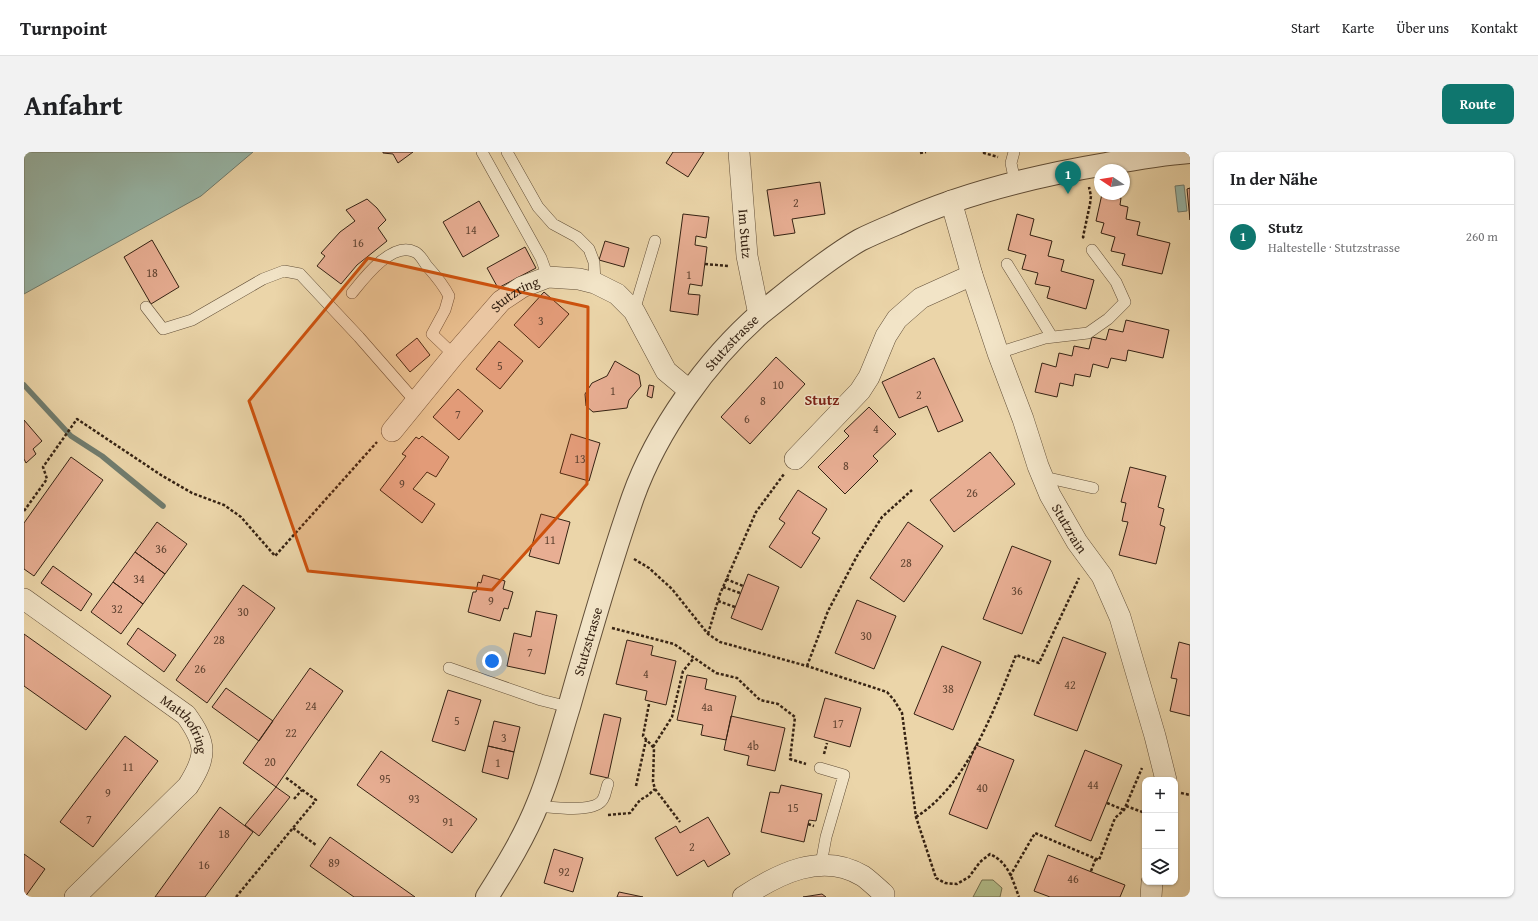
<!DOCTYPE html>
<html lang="de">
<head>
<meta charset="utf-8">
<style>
  :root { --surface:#fff; --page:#f2f2f2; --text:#202124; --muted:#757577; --line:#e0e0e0; --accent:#0f766e }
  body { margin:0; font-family:"Gentium Book Plus",serif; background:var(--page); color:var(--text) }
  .controls { position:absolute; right:12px; bottom:12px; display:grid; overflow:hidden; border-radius:8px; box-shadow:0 1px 3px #0004 }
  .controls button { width:36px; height:36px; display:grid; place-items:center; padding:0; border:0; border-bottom:1px solid var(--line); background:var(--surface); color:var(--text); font:20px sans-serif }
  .compass { position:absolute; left:1070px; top:12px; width:36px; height:36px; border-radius:50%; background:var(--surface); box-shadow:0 1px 3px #0004; rotate:282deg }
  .you { position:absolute; left:468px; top:509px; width:14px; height:14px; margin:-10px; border:3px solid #fff; border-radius:50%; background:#1a73e8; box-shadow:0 0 0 6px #1a73e833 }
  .badge { display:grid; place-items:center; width:26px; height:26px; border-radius:50%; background:var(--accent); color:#fff; font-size:13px; font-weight:700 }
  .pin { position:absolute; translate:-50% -33px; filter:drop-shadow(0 1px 2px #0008) }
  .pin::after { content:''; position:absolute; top:21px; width:14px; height:12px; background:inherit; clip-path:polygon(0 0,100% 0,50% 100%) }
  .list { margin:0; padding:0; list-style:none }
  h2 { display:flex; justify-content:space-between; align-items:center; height:52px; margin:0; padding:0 16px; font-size:17px }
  h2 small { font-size:13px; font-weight:400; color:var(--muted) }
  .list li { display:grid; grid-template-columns:26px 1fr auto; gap:12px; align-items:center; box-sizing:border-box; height:64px; padding:0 16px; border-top:1px solid var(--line) }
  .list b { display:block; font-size:15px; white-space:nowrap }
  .list p { margin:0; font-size:13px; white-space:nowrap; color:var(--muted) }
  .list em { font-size:13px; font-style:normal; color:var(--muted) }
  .icon { flex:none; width:22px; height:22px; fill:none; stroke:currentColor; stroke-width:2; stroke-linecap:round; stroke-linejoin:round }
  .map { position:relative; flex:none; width:1166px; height:745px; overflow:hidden; border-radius:8px }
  header { display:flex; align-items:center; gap:24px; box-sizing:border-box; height:56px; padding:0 20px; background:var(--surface); border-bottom:1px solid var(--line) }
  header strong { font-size:19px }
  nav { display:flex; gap:22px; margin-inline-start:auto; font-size:14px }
  .intro { display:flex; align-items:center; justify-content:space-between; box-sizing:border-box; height:96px; padding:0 24px }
  h1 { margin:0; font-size:28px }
  .button { padding:10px 18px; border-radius:8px; background:var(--accent); color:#fff; font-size:14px; font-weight:700 }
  main { display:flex; gap:24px; padding:0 24px }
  aside { flex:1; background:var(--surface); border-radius:8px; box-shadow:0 1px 3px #0004 }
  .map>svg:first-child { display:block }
  .green { fill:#b3be8b; stroke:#74704f }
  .water { fill:#98b8aa; stroke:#707c6e }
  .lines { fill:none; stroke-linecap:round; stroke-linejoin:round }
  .stream { stroke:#707c6e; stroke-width:5.5 }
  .building { fill:#e8ae93; stroke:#352213 }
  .service-casing { stroke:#624f38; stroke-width:12 }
  .minor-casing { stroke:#624f38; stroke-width:22 }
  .tertiary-casing { stroke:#624f38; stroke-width:24 }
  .path { stroke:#352213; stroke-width:2.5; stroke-dasharray:3 2; stroke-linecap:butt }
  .service { stroke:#f2e4c7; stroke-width:11 }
  .minor { stroke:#f2e4c7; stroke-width:21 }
  .tertiary { stroke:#f2e4c7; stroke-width:22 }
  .marked { fill:#cd510d; fill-opacity:0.2; stroke:#cd510d; stroke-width:3; stroke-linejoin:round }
  .labels { text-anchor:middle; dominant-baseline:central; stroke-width:3; stroke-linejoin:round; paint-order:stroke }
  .number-label { font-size:12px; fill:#624533 }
  .street-label { font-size:14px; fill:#352213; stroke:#f2e4c7 }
  .neighbourhood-label { font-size:15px; font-weight:bold; fill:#7a1f14; stroke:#f2e4c7 }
</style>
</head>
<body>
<header>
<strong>Turnpoint</strong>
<nav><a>Start</a><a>Karte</a><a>Über uns</a><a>Kontakt</a></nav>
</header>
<div class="intro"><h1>Anfahrt</h1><a class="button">Route</a></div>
<main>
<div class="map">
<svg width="1166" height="745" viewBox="0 0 1166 745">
  <rect width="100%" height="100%" fill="#ebd5a9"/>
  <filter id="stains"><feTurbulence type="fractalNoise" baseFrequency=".005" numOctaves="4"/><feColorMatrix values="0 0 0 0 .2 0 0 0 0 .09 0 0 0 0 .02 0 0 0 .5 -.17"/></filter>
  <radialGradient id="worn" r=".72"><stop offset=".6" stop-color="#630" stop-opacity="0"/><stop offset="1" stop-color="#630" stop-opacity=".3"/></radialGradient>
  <!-- green -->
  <path class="green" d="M958,728H969L978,736L976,745H949Z"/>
  <!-- water -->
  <path class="water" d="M0,0H229L177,44L0,142Z
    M1160,33L1163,59L1154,60L1151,34Z"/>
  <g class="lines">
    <!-- stream -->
    <path class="stream" d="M0,233L47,284L78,304L139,354"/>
  </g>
  <!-- building -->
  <path class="building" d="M359,0H389L374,11L369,2L359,1Z
    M649,0H680L664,25L642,11Z
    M796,30L801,62L768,67L771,81L750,84L743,38Z
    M1166,36V68L1163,37Z
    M1078,42L1097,46L1096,53L1104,55L1102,67L1116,70L1113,83L1146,91L1138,122L1098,113L1101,102L1087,99L1091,85L1077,81L1080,71L1072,69Z
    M343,47L353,56L362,68L354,76L363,89L333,113L317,132L293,114L301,104L297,101L316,80L331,69L322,58Z
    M455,49L475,84L439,105L419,70Z
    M659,62L685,65L682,86L672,84L671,93L683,95L678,134L666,132L664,142L676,143L674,163L646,159Z
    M993,62L1010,67L1006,83L1028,89L1024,104L1040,108L1037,119L1070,128L1062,157L1023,146L1026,135L1011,132L1014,121L998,117L1002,103L984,98Z
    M128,88L155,135L127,152L100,105Z
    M581,89L605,96L600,115L575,108Z
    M501,95L512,116L474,136L463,116Z
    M520,140L545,162L515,196L490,173Z
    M1102,168L1145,178L1139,206L1104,198L1102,209L1087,206L1084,216L1069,212L1066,225L1051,222L1049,234L1036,231L1033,245L1011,240L1018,211L1032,215L1035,201L1048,204L1050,194L1065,197L1068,185L1082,188L1085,177L1099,180Z
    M393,186L406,203L386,220L372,203Z
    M475,189L499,209L476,237L452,217Z
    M752,205L781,232L726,292L697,265Z
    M910,206L939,269L914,280L903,254L875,266L858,230Z
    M591,209L615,223L617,234L605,248L603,256L569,260L562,254L561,242L568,231L583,224Z
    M625,233L630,234L628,246L623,244Z
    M434,237L459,259L435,288L409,265Z
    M845,255L872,282L849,304L854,309L821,342L794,315L825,284L820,279Z
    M0,268L18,289L9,297L12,302L2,311L0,307Z
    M547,282L576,291L565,329L536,321Z
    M398,284L425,305L412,325L403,320L389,337L411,352L398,371L356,338L382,304L378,302L392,285L395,287Z
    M966,300L991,332L930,380L906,348Z
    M47,305L79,328L10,424L0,417V371Z
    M1106,315L1142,324L1134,355L1140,357L1136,373L1141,375L1132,412L1095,403L1104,370L1098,369L1102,351L1097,350Z
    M774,338L803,357L788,381L796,386L777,416L745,395L761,371L755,367Z
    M517,362L546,370L535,412L505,404Z
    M133,370L163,392L141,422L111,400Z
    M884,370L919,394L880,450L846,426Z
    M988,394L1027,409L998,482L959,467Z
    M111,400L141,422L119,452L89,430Z
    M29,414L68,442L57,459L17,431Z
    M724,422L755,435L738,478L707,466Z
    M459,423L481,429L479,437L489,440L484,457L480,456L476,469L444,460L449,440H452L454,430L457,431Z
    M89,430L119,452L97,482L67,460Z
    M219,433L251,456L183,551L152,528Z
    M833,448L872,464L850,517L811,501Z
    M512,459L533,463L521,522L483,514L490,481L507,485Z
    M114,476L152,503L140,520L103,492Z
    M0,482L87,544L62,578L0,534Z
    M1039,485L1082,501L1053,579L1010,563Z
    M603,488L629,494L627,503L652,509L642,553L621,548L623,539L592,532Z
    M1155,490L1166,493V564L1146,559L1153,527L1147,526Z
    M918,494L957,510L929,578L890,562Z
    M286,516L319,539L252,635L219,611Z
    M663,523L683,527L681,537L712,544L702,588L677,583L679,573L653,568Z
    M202,536L249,569L235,589L188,555Z
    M424,538L457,548L441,599L408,589Z
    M801,546L837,556L826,595L790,585Z
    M580,562L597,566L584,626L566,622Z
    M707,564L761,576L751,619L723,613L725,604L700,598Z
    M470,569L496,575L490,600L464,594Z
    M101,584L134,609L69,695L36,670Z
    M952,593L990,608L963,677L925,662Z
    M464,594L490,600L484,627L458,620Z
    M1061,598L1098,613L1067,689L1031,674Z
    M357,599L453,667L428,701L333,633Z
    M757,633L798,642L792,669L785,668L780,690L737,680L746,640L755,641Z
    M252,635L266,645L235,684L221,673Z
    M196,655L229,680L181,745H131Z
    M684,665L706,702L684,715L680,708L653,724L631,686L652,674L656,681Z
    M306,685L391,745H330L286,714Z
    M530,697L559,706L549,740L520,731Z
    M0,702L21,717L1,745H0Z
    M1024,703L1101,733L1096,745H1026L1010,739Z
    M595,740L619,745H593Z
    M798,742L802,745H779Z"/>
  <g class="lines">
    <defs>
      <path id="service" d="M458,0L517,106L524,125
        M483,0L514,55L529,72L553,85L565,97L570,110L571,131
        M990,0L987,11L991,30
        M983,112L1028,185
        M328,141C340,126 369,88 391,100C396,102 400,110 403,114C412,124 419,132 425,144L421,158L408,182L430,203
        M122,155L139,177L168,168L239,127L260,119L276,122L335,185L391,249
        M610,159L631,89
        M974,201L1021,186L1064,181L1084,167L1101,150L1092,130L1068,98
        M1020,329L1029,327L1069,336
        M425,516L517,548L545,555
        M796,616L820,623L802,685L797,712
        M513,654C528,655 571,662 579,647C582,642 582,636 584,632"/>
      <g id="minor">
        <path id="s1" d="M715,0L723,104L735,163"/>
        <path id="s2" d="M927,49L948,123L974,201L999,267L1014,314L1026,343L1053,390L1078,424L1096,465L1131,584L1142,628"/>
        <path id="s3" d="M368,279L430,203L477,149L498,135L524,125L555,127L571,131L593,142L610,159L642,219L666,239"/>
        <path d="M771,307L836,239L845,225L862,184L873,167L897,146L948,123"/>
        <path id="s4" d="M0,447L162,563C183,592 183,604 164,634L51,745"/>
        <path d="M719,745C754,722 798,699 839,724C846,729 853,736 860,742V745"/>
        <path d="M1127,745L1128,730"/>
      </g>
      <g id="tertiary">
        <path id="s5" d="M463,745C482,715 501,684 514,651C527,620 535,587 545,555C565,484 585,414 609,345C633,278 683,208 737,161C748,152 760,143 772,133C793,117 813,101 836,88C848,82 860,77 872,72C939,41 1010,24 1082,12C1110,7 1138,2 1166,0"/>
      </g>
    </defs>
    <!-- service casing -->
    <use href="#service" class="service-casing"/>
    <!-- minor casing -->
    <use href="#minor" class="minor-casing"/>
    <!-- tertiary casing -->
    <use href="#tertiary" class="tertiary-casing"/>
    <!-- path -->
    <path class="path" d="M960,0V1L974,5
      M896,1L902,0
      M1060,86L1059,85L1066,52L1067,44L1065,35
      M681,112L704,114
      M0,359L23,327L19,315L53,267L137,323L168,341L200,353L217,365L251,404L353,290
      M610,407L625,416L648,437L684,482L696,490L783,514L863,540L870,548L878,561L892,665L912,726L921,731L933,732L945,725L956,710L966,702C985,711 988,727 995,745
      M702,427L719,434
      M699,435L716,441
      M694,449L711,455
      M588,476L650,492L692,521L713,526L736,548L754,552L771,565L766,607L782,612
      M684,482L696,442L732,360L760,322
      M783,514L804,459L833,404L858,365L888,338
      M625,552L619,584L630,596L629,630L631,637L656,670
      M629,595L648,565L659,519L670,506
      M800,602L803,591
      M612,634L622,588
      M1157,641L1166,643
      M270,647L278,638
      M1083,651L1100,658
      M1102,654L1121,661
      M584,663L606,661L616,648L623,644L631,637
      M892,665C943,633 970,558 992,503L1015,511L1055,426
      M784,672L790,674
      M269,676L292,693
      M1067,719L1072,706
      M986,724L1011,681L1075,708L1091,666L1100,658L1118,616
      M212,745L292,648L261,625"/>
    <!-- service -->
    <use href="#service" class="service"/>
    <!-- minor -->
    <use href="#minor" class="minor"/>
    <!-- tertiary -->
    <use href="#tertiary" class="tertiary"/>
  </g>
  <!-- marked area -->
  <path class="marked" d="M344,106L564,155L563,332L468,438L284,419L225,249Z"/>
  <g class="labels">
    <!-- number labels -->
    <g class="number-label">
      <text x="772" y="50">2</text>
      <text x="447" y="77">14</text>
      <text x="334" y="90">16</text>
      <text x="128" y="120">18</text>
      <text x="665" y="122">1</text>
      <text x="517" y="168">3</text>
      <text x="476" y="213">5</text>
      <text x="754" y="232">10</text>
      <text x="589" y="238">1</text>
      <text x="895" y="242">2</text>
      <text x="739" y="248">8</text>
      <text x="434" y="262">7</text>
      <text x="723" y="266">6</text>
      <text x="852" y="276">4</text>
      <text x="556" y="306">13</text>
      <text x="822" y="313">8</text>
      <text x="378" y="331">9</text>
      <text x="948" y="340">26</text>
      <text x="526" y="387">11</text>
      <text x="137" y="396">36</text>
      <text x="882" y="410">28</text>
      <text x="115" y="426">34</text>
      <text x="993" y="438">36</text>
      <text x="467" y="448">9</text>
      <text x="93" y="456">32</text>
      <text x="219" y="459">30</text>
      <text x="842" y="483">30</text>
      <text x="195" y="487">28</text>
      <text x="506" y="500">7</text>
      <text x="176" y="516">26</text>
      <text x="622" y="521">4</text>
      <text x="1046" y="532">42</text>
      <text x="924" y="536">38</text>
      <text x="287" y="553">24</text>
      <text x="683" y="554">4a</text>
      <text x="433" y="568">5</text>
      <text x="814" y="571">17</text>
      <text x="267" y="580">22</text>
      <text x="480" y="585">3</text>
      <text x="729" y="593">4b</text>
      <text x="246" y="609">20</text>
      <text x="474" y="610">1</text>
      <text x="104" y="614">11</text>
      <text x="361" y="626">95</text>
      <text x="1069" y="632">44</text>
      <text x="958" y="635">40</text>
      <text x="84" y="640">9</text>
      <text x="390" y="646">93</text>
      <text x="769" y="655">15</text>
      <text x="65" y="667">7</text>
      <text x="424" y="669">91</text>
      <text x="200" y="681">18</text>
      <text x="668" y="694">2</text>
      <text x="310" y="710">89</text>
      <text x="180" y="712">16</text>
      <text x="540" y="719">92</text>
      <text x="1049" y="726">46</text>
    </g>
    <!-- street labels -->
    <g class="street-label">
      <text stroke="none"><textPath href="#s1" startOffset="82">Im Stutz</textPath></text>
      <text stroke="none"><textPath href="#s3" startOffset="185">Stutzring</textPath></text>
      <text stroke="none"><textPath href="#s5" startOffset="612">Stutzstrasse</textPath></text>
      <text stroke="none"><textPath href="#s2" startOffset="349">Stutzrain</textPath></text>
      <text stroke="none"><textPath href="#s5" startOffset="276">Stutzstrasse</textPath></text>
      <text stroke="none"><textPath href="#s4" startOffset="206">Matthofring</textPath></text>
    </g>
    <!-- neighbourhood labels -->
    <g class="neighbourhood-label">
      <text x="798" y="247">Stutz</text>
    </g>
  </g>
  <rect width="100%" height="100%" filter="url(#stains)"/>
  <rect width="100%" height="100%" fill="url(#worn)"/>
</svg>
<div class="controls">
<button>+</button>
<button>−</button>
<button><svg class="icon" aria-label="layers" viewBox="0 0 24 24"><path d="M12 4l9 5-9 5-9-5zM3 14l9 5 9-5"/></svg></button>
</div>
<svg class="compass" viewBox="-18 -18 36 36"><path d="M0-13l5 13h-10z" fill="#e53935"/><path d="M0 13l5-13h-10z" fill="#757577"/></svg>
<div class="you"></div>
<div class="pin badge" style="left:1044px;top:42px">1</div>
</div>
<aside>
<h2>In der Nähe<small></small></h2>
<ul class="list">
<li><span class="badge">1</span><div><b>Stutz</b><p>Haltestelle · Stutzstrasse</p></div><em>260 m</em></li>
</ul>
</aside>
</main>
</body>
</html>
